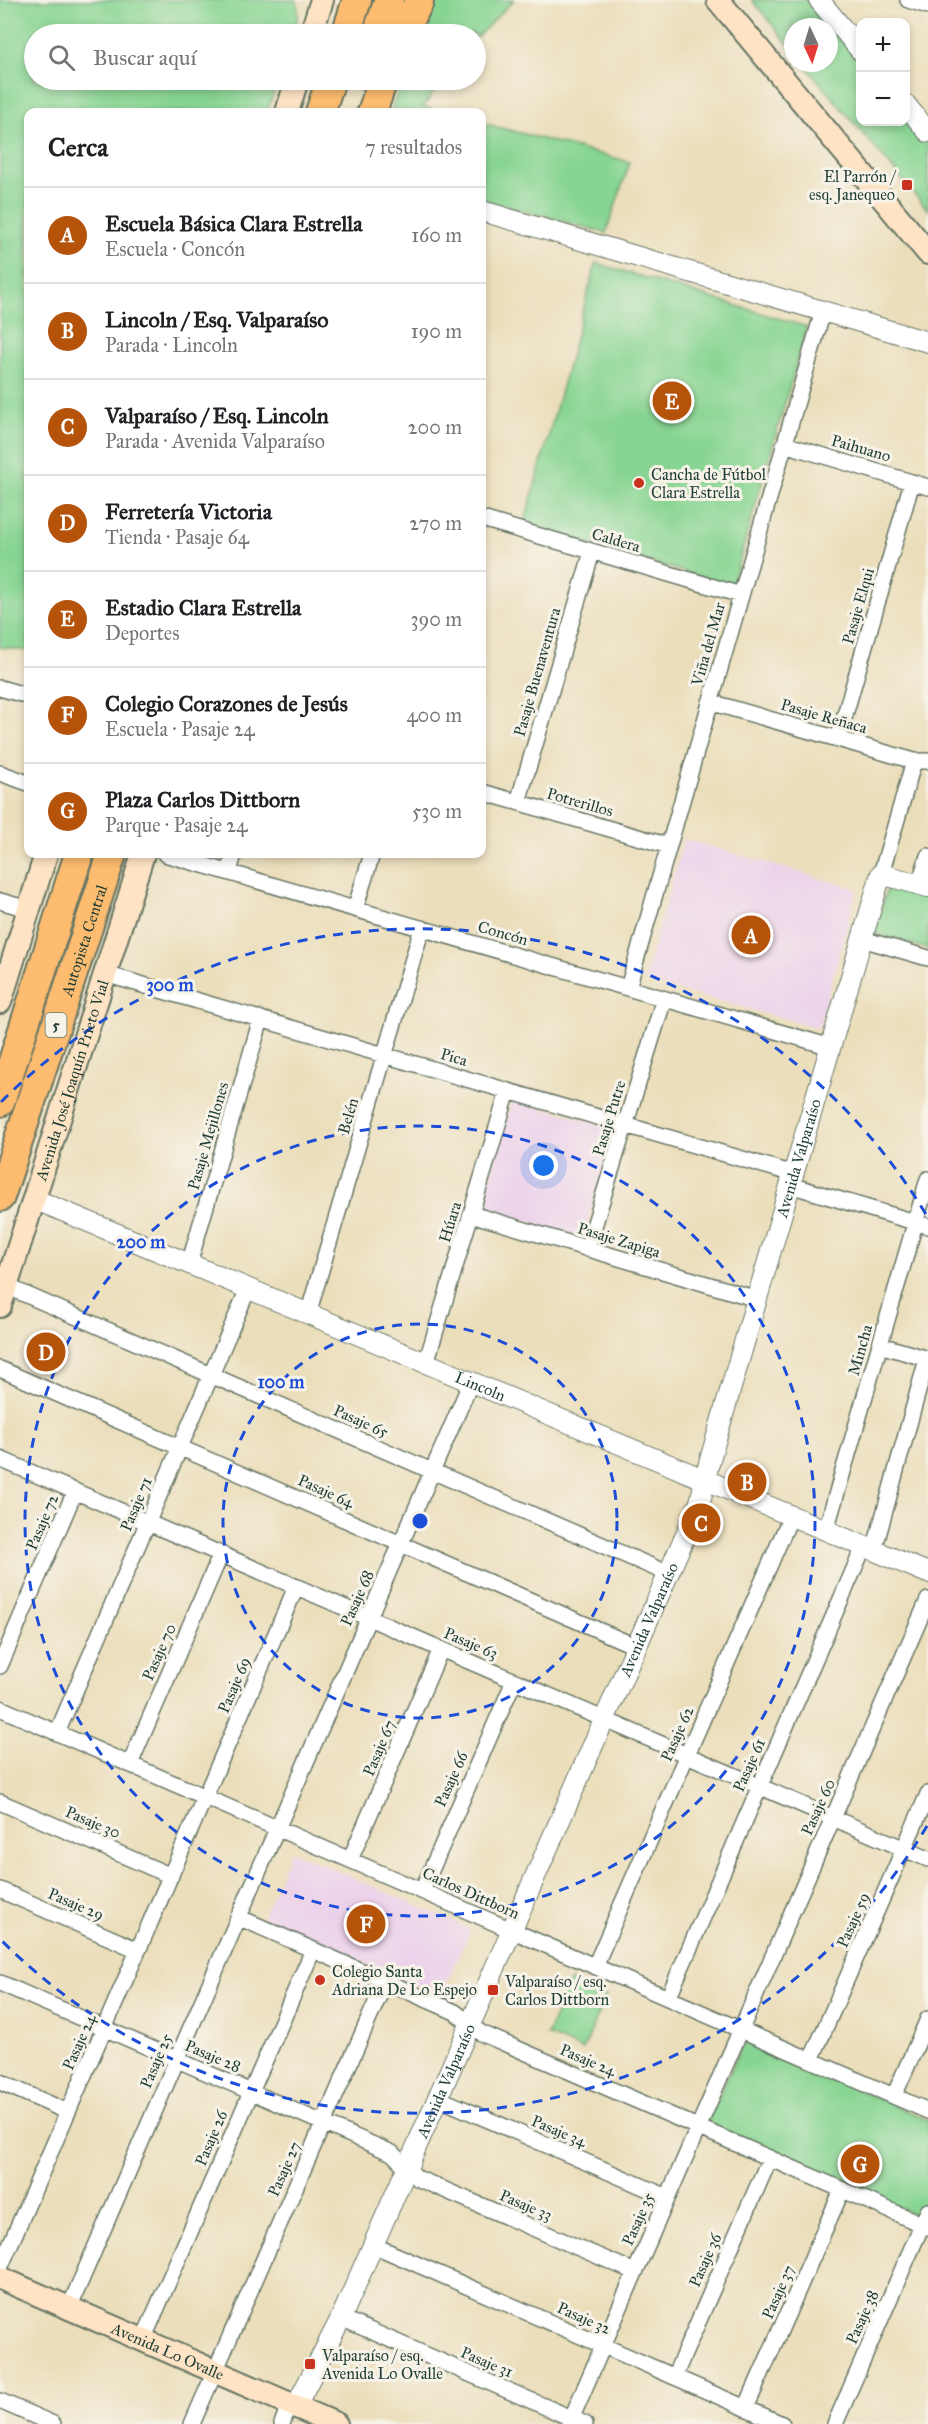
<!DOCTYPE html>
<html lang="es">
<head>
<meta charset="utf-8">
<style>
  :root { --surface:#fff; --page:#f6f6f6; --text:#202124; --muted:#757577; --line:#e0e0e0; --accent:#b45309 }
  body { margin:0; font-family:"IM FELL Great Primer",serif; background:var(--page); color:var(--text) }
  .controls { position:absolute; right:18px; top:18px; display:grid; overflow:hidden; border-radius:12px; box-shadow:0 3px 9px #0003 }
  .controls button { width:54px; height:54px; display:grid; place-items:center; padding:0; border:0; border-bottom:2px solid var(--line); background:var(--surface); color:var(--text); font:30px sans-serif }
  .compass { position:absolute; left:784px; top:18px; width:54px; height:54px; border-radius:50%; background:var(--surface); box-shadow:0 3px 9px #0003; rotate:176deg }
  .you { position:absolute; left:544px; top:1166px; width:21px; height:21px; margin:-15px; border:4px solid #fff; border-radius:50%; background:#1a73e8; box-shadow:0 0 0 9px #1a73e833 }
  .badge { display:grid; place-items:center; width:39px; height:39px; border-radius:50%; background:var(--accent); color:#fff; font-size:20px; font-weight:700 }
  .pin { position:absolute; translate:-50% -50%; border:3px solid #fff; box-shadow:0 2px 6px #0006 }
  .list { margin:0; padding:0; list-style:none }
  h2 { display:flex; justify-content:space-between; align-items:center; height:78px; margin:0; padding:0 24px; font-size:26px }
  h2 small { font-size:20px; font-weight:400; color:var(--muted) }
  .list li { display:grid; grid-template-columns:39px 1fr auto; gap:18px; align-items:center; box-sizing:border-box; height:96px; padding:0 24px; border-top:2px solid var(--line) }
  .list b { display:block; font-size:22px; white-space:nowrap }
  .list p { margin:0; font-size:20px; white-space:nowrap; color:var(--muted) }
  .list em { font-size:20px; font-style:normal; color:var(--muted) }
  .icon { flex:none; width:33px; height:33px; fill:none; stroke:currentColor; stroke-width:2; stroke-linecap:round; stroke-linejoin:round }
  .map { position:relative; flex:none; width:928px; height:2424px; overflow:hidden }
  .search { position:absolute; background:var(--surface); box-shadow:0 3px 9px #0003; left:24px; top:24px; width:462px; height:66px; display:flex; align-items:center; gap:15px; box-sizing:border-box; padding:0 21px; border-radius:33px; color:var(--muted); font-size:22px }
  .panel { position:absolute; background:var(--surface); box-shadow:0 3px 9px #0003; left:24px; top:108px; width:462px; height:750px; border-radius:12px }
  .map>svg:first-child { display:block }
  .built { fill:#ecd1ea }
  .green { fill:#88d593; stroke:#548964; stroke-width:1.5 }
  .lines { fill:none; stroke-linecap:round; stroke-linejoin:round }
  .minor-casing { stroke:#667563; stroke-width:18 }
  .tertiary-casing { stroke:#667563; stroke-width:22 }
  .secondary-casing { stroke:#667563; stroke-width:26 }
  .motorway-casing { stroke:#667563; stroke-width:32 }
  .minor { stroke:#fff; stroke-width:15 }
  .tertiary { stroke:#fff; stroke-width:20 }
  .secondary { stroke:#fee4c5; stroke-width:22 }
  .motorway { stroke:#fdbc6f; stroke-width:28 }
  .ring { fill:none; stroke:#1d4ed8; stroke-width:3; stroke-dasharray:10 8 }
  .poi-dot { fill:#c8321e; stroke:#f7f3e8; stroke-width:2 }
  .labels { text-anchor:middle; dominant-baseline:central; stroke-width:6; stroke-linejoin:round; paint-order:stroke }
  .shield { fill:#f7f3e8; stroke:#60746a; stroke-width:1.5 }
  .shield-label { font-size:15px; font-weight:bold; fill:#1f3d34 }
  .poi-label { font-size:16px; fill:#1f3d34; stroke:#f7f3e8; text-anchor:start }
  .street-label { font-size:16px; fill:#1f3d34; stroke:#f7f3e8 }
  .centre { fill:#1d4ed8; stroke:#f7f3e8; stroke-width:3 }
  .ring-label { font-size:18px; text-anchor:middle; font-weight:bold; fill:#1d4ed8; stroke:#f7f3e8; stroke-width:6; stroke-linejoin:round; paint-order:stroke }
</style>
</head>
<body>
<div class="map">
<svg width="928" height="2424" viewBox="0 0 928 2424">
  <rect width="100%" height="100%" fill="#f7f3e8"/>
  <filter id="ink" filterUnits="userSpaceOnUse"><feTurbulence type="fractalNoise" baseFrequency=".0167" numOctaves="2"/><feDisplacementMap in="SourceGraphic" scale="12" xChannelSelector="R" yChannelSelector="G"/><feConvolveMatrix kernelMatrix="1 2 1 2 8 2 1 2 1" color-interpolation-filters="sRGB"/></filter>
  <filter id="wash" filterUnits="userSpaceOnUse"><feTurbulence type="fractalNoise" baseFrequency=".008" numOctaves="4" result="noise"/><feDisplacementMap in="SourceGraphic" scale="24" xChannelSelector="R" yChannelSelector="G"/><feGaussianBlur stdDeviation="1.35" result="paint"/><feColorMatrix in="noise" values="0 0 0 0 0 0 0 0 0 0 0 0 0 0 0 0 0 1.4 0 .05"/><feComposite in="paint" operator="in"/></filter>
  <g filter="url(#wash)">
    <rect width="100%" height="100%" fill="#ebdebb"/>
    <!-- built -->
    <path class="built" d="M684,839L857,889L819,1028L644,981Z
      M512,1099L616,1129L582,1239L482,1207Z
      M291,1851L471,1929L440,1996L262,1919Z"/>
    <!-- green -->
    <path class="green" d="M0,0H297L298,17L292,34H34V80H278L267,112H28V651L0,647Z
      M425,0H514L476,38V34H415Z
      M752,0H811L860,61V122H906V117L928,145V210L803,63H829V27H793V50Z
      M401,80H442L423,107L444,112H391Z
      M482,123L630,162L606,233L482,199Z
      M596,263L807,327L732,586L524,525Z
      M889,882L928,893V949L874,933Z
      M570,1981L606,1997L583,2050L547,2035Z
      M750,2043L928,2120V2199L918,2216L708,2126L707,2121L741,2048L745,2044Z"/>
  </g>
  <g filter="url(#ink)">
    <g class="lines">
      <defs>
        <path id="minor" d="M908,0L928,6
          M784,444L928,487
          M482,519L741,595
          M0,688L28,696
          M710,702L914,761H928
          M838,739L912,482
          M0,773L28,783
          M482,792L669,846
          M518,802L592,552
          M165,854L831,1047
          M229,872L234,854
          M881,874L914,761
          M919,885L928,856
          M0,901L28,909
          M355,909L372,854
          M862,939L928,958
          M105,974L794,1174
          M628,988L823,311
          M790,1185L928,1226
          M471,1214L757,1299
          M587,1249L664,999
          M189,1264L261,1019
          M6,1286L669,1574
          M308,1314L422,928
          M880,1345L928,1359
          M426,1363L508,1091
          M0,1369L637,1647
          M0,1459L928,1859
          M826,1530L928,1179
          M874,1550L927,1359
          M0,1666L75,1491
          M0,1708L928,2111
          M57,1733L248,1289
          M130,1764L221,1554
          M0,1802L171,1876
          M350,1860L441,1649
          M0,1890L138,1950
          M422,1891L514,1681
          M238,1917L455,2012L481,2033L928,2227
          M595,1966L791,1516
          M0,1983L392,2153L417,2178L635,2272
          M668,1998L864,1546
          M811,2060L928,1794
          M0,2082L68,2112
          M894,2096L928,2019
          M438,2098L667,2197
          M373,2245L782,2424
          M0,2268L296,1587
          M69,2308L471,1382
          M341,2318L585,2424
          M143,2340L313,1950
          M674,2377L770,2158
          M0,2401L53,2424
          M746,2408L842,2190
          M192,2424L385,1982
          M282,2424L286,2413L296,2406
          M569,2424L928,1600
          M835,2424L928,2211"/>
        <g id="tertiary">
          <path d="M819,0L860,50"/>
          <path d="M906,105L928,132"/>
          <path d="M482,211L928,342"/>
          <path id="s1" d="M34,1199L928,1573"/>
          <path id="s2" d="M296,2406L341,2318L700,1502L709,1463L881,874L928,887"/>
        </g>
        <g id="secondary">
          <path d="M718,0L928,253"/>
          <path d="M311,34L322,0"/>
          <path d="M287,112L297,80"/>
          <path d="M0,1002L46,854"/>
          <path id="s3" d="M0,1306L143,854"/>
          <path id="s4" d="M0,2278L336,2424"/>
        </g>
        <g id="motorway">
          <path d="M346,34L357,0"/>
          <path d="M377,34L389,0"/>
          <path d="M402,34L419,2"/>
          <path d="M320,112L331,80"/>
          <path d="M372,112L383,80"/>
          <path d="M0,1102L79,854"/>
          <path id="s5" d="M0,1197L112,854"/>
        </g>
      </defs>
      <!-- minor casing -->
      <use href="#minor" class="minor-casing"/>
      <!-- tertiary casing -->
      <use href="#tertiary" class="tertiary-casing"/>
      <!-- secondary casing -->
      <use href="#secondary" class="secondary-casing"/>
      <!-- motorway casing -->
      <use href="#motorway" class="motorway-casing"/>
      <!-- minor -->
      <use href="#minor" class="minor"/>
      <!-- tertiary -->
      <use href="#tertiary" class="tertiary"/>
      <!-- secondary -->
      <use href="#secondary" class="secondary"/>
      <!-- motorway -->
      <use href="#motorway" class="motorway"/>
    </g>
  </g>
  <!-- distance rings -->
  <g class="ring">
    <circle cx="420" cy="1521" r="197"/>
    <circle cx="420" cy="1521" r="395"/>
    <path d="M927 1826A592 592 0 0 1 1 1940M1 1102A592 592 0 0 1 927 1216"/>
  </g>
  <!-- markers -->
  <g class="poi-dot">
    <rect x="901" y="179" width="12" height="12" rx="3"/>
    <circle cx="639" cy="483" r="6"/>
    <circle cx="320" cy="1980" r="6"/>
    <rect x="487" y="1984" width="12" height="12" rx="3"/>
    <rect x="304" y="2358" width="12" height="12" rx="3"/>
  </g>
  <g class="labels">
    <!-- shield labels -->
    <rect class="shield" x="45.5" y="1013" width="21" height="24" rx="4.5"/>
    <g class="shield-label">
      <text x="56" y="1025">5</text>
    </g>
    <!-- poi labels -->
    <g class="poi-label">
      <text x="895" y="176" text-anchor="end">El Parrón /<tspan x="895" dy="18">esq. Janequeo</tspan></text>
      <text x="651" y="474">Cancha de Fútbol<tspan x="651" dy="18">Clara Estrella</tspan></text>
      <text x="332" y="1971">Colegio Santa<tspan x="332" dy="18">Adriana De Lo Espejo</tspan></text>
      <text x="505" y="1981">Valparaíso / esq.<tspan x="505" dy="18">Carlos Dittborn</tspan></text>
      <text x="322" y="2355">Valparaíso / esq.<tspan x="322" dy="18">Avenida Lo Ovalle</tspan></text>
    </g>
    <!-- street labels -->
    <g class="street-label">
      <text transform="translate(861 448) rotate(16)">Paihuano</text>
      <text transform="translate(616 540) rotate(16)">Caldera</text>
      <text transform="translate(858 606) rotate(-74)">Pasaje Elqui</text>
      <text transform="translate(708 644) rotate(-74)">Viña del Mar</text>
      <text transform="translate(537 672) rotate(-74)">Pasaje Buenaventura</text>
      <text transform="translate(824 716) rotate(16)">Pasaje Reñaca</text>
      <text transform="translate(580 802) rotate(16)">Potrerillos</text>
      <text transform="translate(503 933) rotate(16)">Concón</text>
      <text stroke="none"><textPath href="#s5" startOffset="270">Autopista Central</textPath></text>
      <text transform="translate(454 1057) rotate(16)">Pica</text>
      <text stroke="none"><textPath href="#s3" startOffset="237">Avenida José Joaquín Prieto Vial</textPath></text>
      <text transform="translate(348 1116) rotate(-74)">Belén</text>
      <text transform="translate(609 1118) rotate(-73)">Pasaje Putre</text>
      <text transform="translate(208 1136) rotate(-74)">Pasaje Mejillones</text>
      <text stroke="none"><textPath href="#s2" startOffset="1348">Avenida Valparaíso</textPath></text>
      <text transform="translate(450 1222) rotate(-73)">Húara</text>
      <text transform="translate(619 1240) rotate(17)">Pasaje Zapiga</text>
      <text transform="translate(860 1350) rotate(-74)">Mincha</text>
      <text stroke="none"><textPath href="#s1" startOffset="484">Lincoln</textPath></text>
      <text transform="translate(361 1421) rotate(24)">Pasaje 65</text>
      <text transform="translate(326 1491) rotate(24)">Pasaje 64</text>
      <text transform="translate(136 1504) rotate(-67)">Pasaje 71</text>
      <text transform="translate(42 1522) rotate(-67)">Pasaje 72</text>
      <text transform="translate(357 1598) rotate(-66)">Pasaje 68</text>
      <text stroke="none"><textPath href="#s2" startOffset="862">Avenida Valparaíso</textPath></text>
      <text transform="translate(471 1643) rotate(23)">Pasaje 63</text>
      <text transform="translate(159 1652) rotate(-66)">Pasaje 70</text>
      <text transform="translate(234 1685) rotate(-67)">Pasaje 69</text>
      <text transform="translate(677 1734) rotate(-66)">Pasaje 62</text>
      <text transform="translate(379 1748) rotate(-67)">Pasaje 67</text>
      <text transform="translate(749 1765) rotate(-66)">Pasaje 61</text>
      <text transform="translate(451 1779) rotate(-66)">Pasaje 66</text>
      <text transform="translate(818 1807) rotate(-66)">Pasaje 60</text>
      <text transform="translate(93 1822) rotate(23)">Pasaje 30</text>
      <text transform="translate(471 1893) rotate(24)">Carlos Dittborn</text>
      <text transform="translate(76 1904) rotate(23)">Pasaje 29</text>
      <text transform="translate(853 1920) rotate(-66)">Pasaje 59</text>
      <text transform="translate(79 2042) rotate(-66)">Pasaje 24</text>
      <text transform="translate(213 2056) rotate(23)">Pasaje 28</text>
      <text transform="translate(588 2060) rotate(23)">Pasaje 24</text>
      <text transform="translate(156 2061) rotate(-67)">Pasaje 25</text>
      <text stroke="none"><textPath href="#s2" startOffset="358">Avenida Valparaíso</textPath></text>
      <text transform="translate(559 2131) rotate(23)">Pasaje 34</text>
      <text transform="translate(211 2138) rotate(-67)">Pasaje 26</text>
      <text transform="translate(284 2169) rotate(-66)">Pasaje 27</text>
      <text transform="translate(526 2205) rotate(23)">Pasaje 33</text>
      <text transform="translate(638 2219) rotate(-66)">Pasaje 35</text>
      <text transform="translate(705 2260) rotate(-66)">Pasaje 36</text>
      <text transform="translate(778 2292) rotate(-66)">Pasaje 37</text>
      <text transform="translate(862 2317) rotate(-66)">Pasaje 38</text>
      <text transform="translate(584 2318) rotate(24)">Pasaje 32</text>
      <text stroke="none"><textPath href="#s4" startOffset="183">Avenida Lo Ovalle</textPath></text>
      <text transform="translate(487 2362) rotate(23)">Pasaje 31</text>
    </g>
  </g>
  <circle cx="420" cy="1521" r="9" class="centre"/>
  <g class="ring-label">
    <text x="170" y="991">300 m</text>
    <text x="141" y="1248">200 m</text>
    <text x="281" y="1388">100 m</text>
  </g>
</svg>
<div class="controls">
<button>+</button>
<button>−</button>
</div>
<svg class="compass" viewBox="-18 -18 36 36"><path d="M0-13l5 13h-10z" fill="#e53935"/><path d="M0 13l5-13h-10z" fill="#757577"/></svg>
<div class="you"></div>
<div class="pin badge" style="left:751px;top:935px">A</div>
<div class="pin badge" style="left:747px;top:1482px">B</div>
<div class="pin badge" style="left:701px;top:1523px">C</div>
<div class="pin badge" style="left:46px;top:1352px">D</div>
<div class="pin badge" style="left:672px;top:401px">E</div>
<div class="pin badge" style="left:366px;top:1924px">F</div>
<div class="pin badge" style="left:860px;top:2164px">G</div>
<div class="search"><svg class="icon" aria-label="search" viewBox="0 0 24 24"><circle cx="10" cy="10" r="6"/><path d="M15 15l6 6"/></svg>Buscar aquí</div>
<section class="panel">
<h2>Cerca<small>7 resultados</small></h2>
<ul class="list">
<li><span class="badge">A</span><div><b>Escuela Básica Clara Estrella</b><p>Escuela · Concón</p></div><em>160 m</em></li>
<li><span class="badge">B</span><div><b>Lincoln / Esq. Valparaíso</b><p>Parada · Lincoln</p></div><em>190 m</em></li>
<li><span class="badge">C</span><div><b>Valparaíso / Esq. Lincoln</b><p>Parada · Avenida Valparaíso</p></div><em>200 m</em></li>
<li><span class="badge">D</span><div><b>Ferretería Victoria</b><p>Tienda · Pasaje 64</p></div><em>270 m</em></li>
<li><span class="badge">E</span><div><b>Estadio Clara Estrella</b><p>Deportes</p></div><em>390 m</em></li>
<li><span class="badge">F</span><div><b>Colegio Corazones de Jesús</b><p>Escuela · Pasaje 24</p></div><em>400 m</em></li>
<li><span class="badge">G</span><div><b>Plaza Carlos Dittborn</b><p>Parque · Pasaje 24</p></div><em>530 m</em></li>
</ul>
</section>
</div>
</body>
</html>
